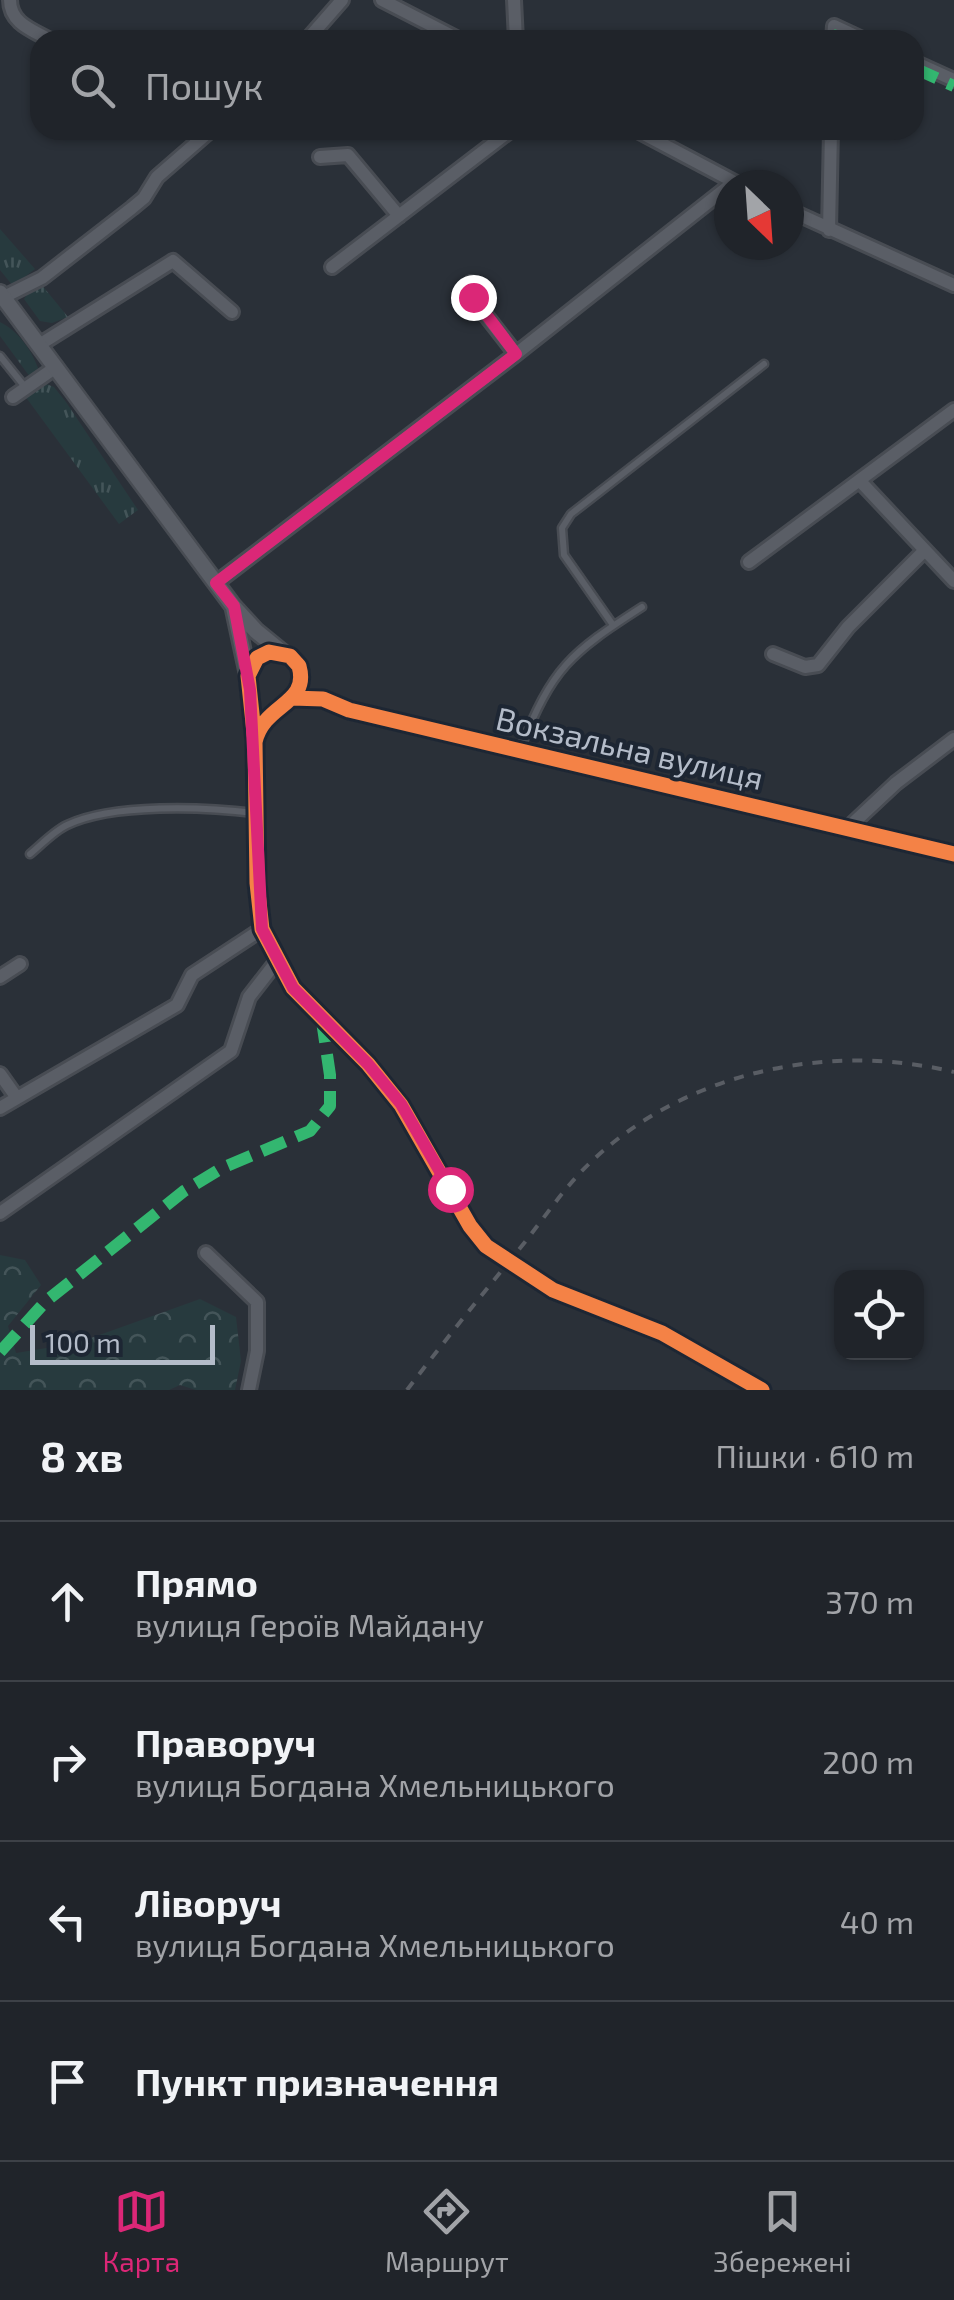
<!DOCTYPE html>
<html lang="uk">
<head>
<meta charset="utf-8">
<style>
  :root { --surface:#20242a; --page:#282c32; --text:#f1f3f6; --muted:#a2a4a8; --line:#3d4147; --accent:#db2777 }
  body { margin:0; font-family:"Exo 2",sans-serif; background:var(--page); color:var(--text) }
  .controls { position:absolute; right:30px; bottom:30px; display:grid; overflow:hidden; border-radius:20px; box-shadow:0 2px 8px #0004 }
  .controls button { width:90px; height:90px; display:grid; place-items:center; padding:0; border:0; border-bottom:2px solid var(--line); background:var(--surface); color:var(--text); font:50px sans-serif }
  .compass { position:absolute; left:714px; top:170px; width:90px; height:90px; border-radius:50%; background:var(--surface); box-shadow:0 2px 8px #0004; rotate:155deg }
  .scale { position:absolute; left:30px; bottom:25px; width:185px; box-sizing:border-box; padding-left:10px; border:5px solid #b4bcc9; border-top:0; font-size:28px; line-height:35px; white-space:nowrap; color:#b4bcc9; -webkit-text-stroke:8px #1d2633; paint-order:stroke }
  .stop { position:absolute; width:30px; height:30px; margin:-22px; border:8px solid #db2777; border-radius:50%; background:#fff }
  .stop.end { background:#db2777; border-color:#fff; box-shadow:0 2px 10px #0008 }
  .list { margin:0; padding:0; list-style:none }
  h2 { display:flex; justify-content:space-between; align-items:center; height:130px; margin:0; padding:0 40px; font-size:42px }
  h2 small { font-size:32px; font-weight:400; color:var(--muted) }
  .list li { display:grid; grid-template-columns:65px 1fr auto; gap:30px; align-items:center; box-sizing:border-box; height:160px; padding:0 40px; border-top:2px solid var(--line) }
  .list b { display:block; font-size:38px; white-space:nowrap }
  .list p { margin:0; font-size:32px; white-space:nowrap; color:var(--muted) }
  .list em { font-size:32px; font-style:normal; color:var(--muted) }
  .icon { flex:none; width:55px; height:55px; fill:none; stroke:currentColor; stroke-width:2; stroke-linecap:round; stroke-linejoin:round }
  .map { position:relative; flex:none; width:954px; height:1390px; overflow:hidden }
  .search { position:absolute; background:var(--surface); box-shadow:0 2px 8px #0004; left:30px; right:30px; top:30px; height:110px; display:flex; align-items:center; gap:25px; box-sizing:border-box; padding:0 35px; border-radius:30px; color:var(--muted); font-size:38px }
  .sheet { height:770px; background:var(--surface) }
  nav { display:flex; justify-content:space-around; align-items:center; box-sizing:border-box; height:140px; border-top:2px solid var(--line); background:var(--surface); font-size:28px; color:var(--muted) }
  nav a { display:grid; justify-items:center; gap:5px }
  nav .on { color:var(--accent) }
  .map>svg:first-child { display:block }
  .grass { fill:url(#grass-tufts) }
  .forest { fill:url(#forest-crowns) }
  .lines { fill:none; stroke-linecap:round; stroke-linejoin:round }
  .service-casing { stroke:#484c53; stroke-width:11 }
  .minor-casing { stroke:#484c53; stroke-width:18 }
  .tertiary-casing { stroke:#484c53; stroke-width:20 }
  .service { stroke:#5a5e66; stroke-width:6 }
  .minor { stroke:#5a5e66; stroke-width:12 }
  .tertiary { stroke:#5a5e66; stroke-width:15 }
  .rail { stroke:#595d64; stroke-width:4; stroke-dasharray:10 10; stroke-linecap:butt }
  .quiet { stroke:#33b770; stroke-width:12; stroke-dasharray:25 12; stroke-linecap:butt }
  .cycleway-casing { stroke:#1d2633; stroke-width:21 }
  .cycleway { stroke:#f48246; stroke-width:15 }
  .route { stroke:#db2777; stroke-width:12 }
  .labels { text-anchor:middle; dominant-baseline:central; stroke-width:8; stroke-linejoin:round; paint-order:stroke }
  .street-label { font-size:32px; fill:#b4bcc9; stroke:#1d2633 }
</style>
</head>
<body>
<div class="map">
<svg width="954" height="1390" viewBox="0 0 954 1390">
  <defs>
    <pattern id="grass-tufts" width="24" height="20" patternUnits="userSpaceOnUse" patternTransform="scale(2.5)"><rect width="24" height="20" fill="#273a3e"/><path d="M3 7l-1-3M5 7V3M7 7l1-3M15 17l-1-3M17 17v-4M19 17l1-3" fill="none" stroke="#445559"/></pattern>
    <pattern id="forest-crowns" width="20" height="18" patternUnits="userSpaceOnUse" patternTransform="scale(2.5)"><rect width="20" height="18" fill="#273a3e"/><path d="M2 6a3 3 0 1 1 6 0M12 15a3 3 0 1 1 6 0" fill="none" stroke="#445559"/></pattern>
  </defs>
  <rect width="100%" height="100%" fill="#2a3038"/>
  <!-- grass -->
  <path class="grass" d="M0,229L35,269L13,286L0,270Z
    M41,284L68,317L52,323L40,321L24,299L32,287Z
    M0,322C18,331 31,349 38,368L30,377L0,336Z
    M41,382L54,387L66,402L138,510L119,524L25,396Z"/>
  <!-- forest -->
  <path class="forest" d="M0,1255L25,1260L41,1285L8,1326L16,1353L77,1343L200,1299L236,1317L241,1361L235,1390H196L180,1385L169,1390H0Z"/>
  <g class="lines">
    <defs>
      <path id="service" d="M0,356L25,387
        M613,625L564,555L562,528L571,514L764,364
        M520,749C553,667 569,654 642,607
        M30,854C41,845 54,831 67,825C113,803 205,807 255,813"/>
      <path id="minor" d="M10,0C10,23 32,30 50,40
        M382,0L460,40
        M514,0L516,40
        M307,40L342,0
        M833,40L834,26L864,40
        M914,62L954,80
        M636,130L740,185
        M320,157L348,155L399,216
        M789,210L954,285
        M829,230L831,130
        M332,267L511,130
        M471,283L477,304L516,354
        M0,299L42,278L132,208L144,198L157,177L211,130
        M39,345L173,261L232,312
        M13,397L56,367
        M860,481L954,581
        M749,562L954,410
        M216,583L516,354L729,186
        M773,654L805,667L818,665L848,627L925,550
        M849,827L896,783L954,739
        M0,977L20,964
        M0,1074L17,1098
        M0,1108L177,1005L192,975L262,929
        M0,1213L231,1051L249,997L277,961
        M206,1253L257,1302V1351L249,1390"/>
      <path id="tertiary" d="M0,293L233,606L256,631L283,653
        M234,610L248,675
        M292,698L323,699L349,710L954,854
        M255,742C264,703 310,705 299,666L290,656L269,652L257,658L248,676L255,742L257,883L262,929L293,988L368,1064L401,1105L470,1226L486,1246L553,1290L662,1333L762,1390"/>
    </defs>
    <!-- service casing -->
    <use href="#service" class="service-casing"/>
    <!-- minor casing -->
    <use href="#minor" class="minor-casing"/>
    <!-- tertiary casing -->
    <use href="#tertiary" class="tertiary-casing"/>
    <!-- service -->
    <use href="#service" class="service"/>
    <!-- minor -->
    <use href="#minor" class="minor"/>
    <!-- tertiary -->
    <use href="#tertiary" class="tertiary"/>
    <!-- rail -->
    <path class="rail" d="M407,1390C445,1340 485,1291 525,1242C547,1214 567,1184 593,1160C688,1071 829,1042 954,1072"/>
    <!-- quiet -->
    <path class="quiet" d="M833,35L852,40
      M914,68L954,86
      M0,1352L45,1302L184,1191L222,1168L310,1131L330,1106V1075L322,1021"/>
    <defs>
      <path id="cycleway" d="M292,698L323,699L349,710L954,854
        M255,742C264,703 310,705 299,666L290,656L269,652L257,658L248,676L255,742L257,883L262,929L293,988L368,1064L401,1105L470,1226L486,1246L553,1290L662,1333L762,1390"/>
    </defs>
    <!-- cycleway casing -->
    <use href="#cycleway" class="cycleway-casing"/>
    <!-- cycleway -->
    <use href="#cycleway" class="cycleway"/>
  </g>
  <g class="lines">
    <!-- route -->
    <path class="route" d="M450,1189L401,1104L368,1064L293,988L262,929L250,690L234,606L216,583L516,354L473,297"/>
  </g>
  <g class="labels">
    <!-- street labels -->
    <g class="street-label">
      <text transform="translate(630 747) rotate(13)">Вокзальна вулиця</text>
    </g>
  </g>
</svg>
<div class="controls">
<button><svg class="icon" aria-label="locate" viewBox="0 0 24 24"><circle cx="12" cy="12" r="6"/><path d="M12 2v4M12 18v4M2 12h4M18 12h4"/></svg></button>
</div>
<svg class="compass" viewBox="-18 -18 36 36"><path d="M0-13l5 13h-10z" fill="#e53935"/><path d="M0 13l5-13h-10z" fill="#a2a4a8"/></svg>
<div class="scale">100 m</div>
<div class="stop" style="left:450px;top:1189px"></div>
<div class="stop end" style="left:473px;top:297px"></div>
<div class="search"><svg class="icon" aria-label="search" viewBox="0 0 24 24"><circle cx="10" cy="10" r="6"/><path d="M15 15l6 6"/></svg>Пошук</div>
</div>
<section class="sheet">
<h2>8 хв<small>Пішки · 610 m</small></h2>
<ul class="list">
<li><svg class="icon" aria-label="ahead" viewBox="0 0 24 24"><path d="M12 20V5M6 11l6-6 6 6"/></svg><div><b>Прямо</b><p>вулиця Героїв Майдану</p></div><em>370 m</em></li>
<li><svg class="icon" aria-label="right" viewBox="0 0 24 24"><path d="M7 20v-9h11M14 6l5 5-5 5"/></svg><div><b>Праворуч</b><p>вулиця Богдана Хмельницького</p></div><em>200 m</em></li>
<li><svg class="icon" aria-label="left" viewBox="0 0 24 24"><path d="M17 20v-9H6M10 6l-5 5 5 5"/></svg><div><b>Ліворуч</b><p>вулиця Богдана Хмельницького</p></div><em>40 m</em></li>
<li><svg class="icon" aria-label="arrive" viewBox="0 0 24 24"><path d="M6 21V4h12l-3 4 3 4H6"/></svg><div><b>Пункт призначення</b></div></li>
</ul>
</section>
<nav>
<a class="on"><svg class="icon" aria-label="map" viewBox="0 0 24 24"><path d="M3 6l6-2 6 2 6-2v14l-6 2-6-2-6 2zM9 4v14M15 6v14"/></svg>Карта</a>
<a><svg class="icon" aria-label="directions" viewBox="0 0 24 24"><path d="M12 3l9 9-9 9-9-9zM9 14v-3h6M13 9l2 2-2 2"/></svg>Маршрут</a>
<a><svg class="icon" aria-label="saved" viewBox="0 0 24 24"><path d="M7 4h10v16l-5-4-5 4z"/></svg>Збережені</a>
</nav>
</body>
</html>
